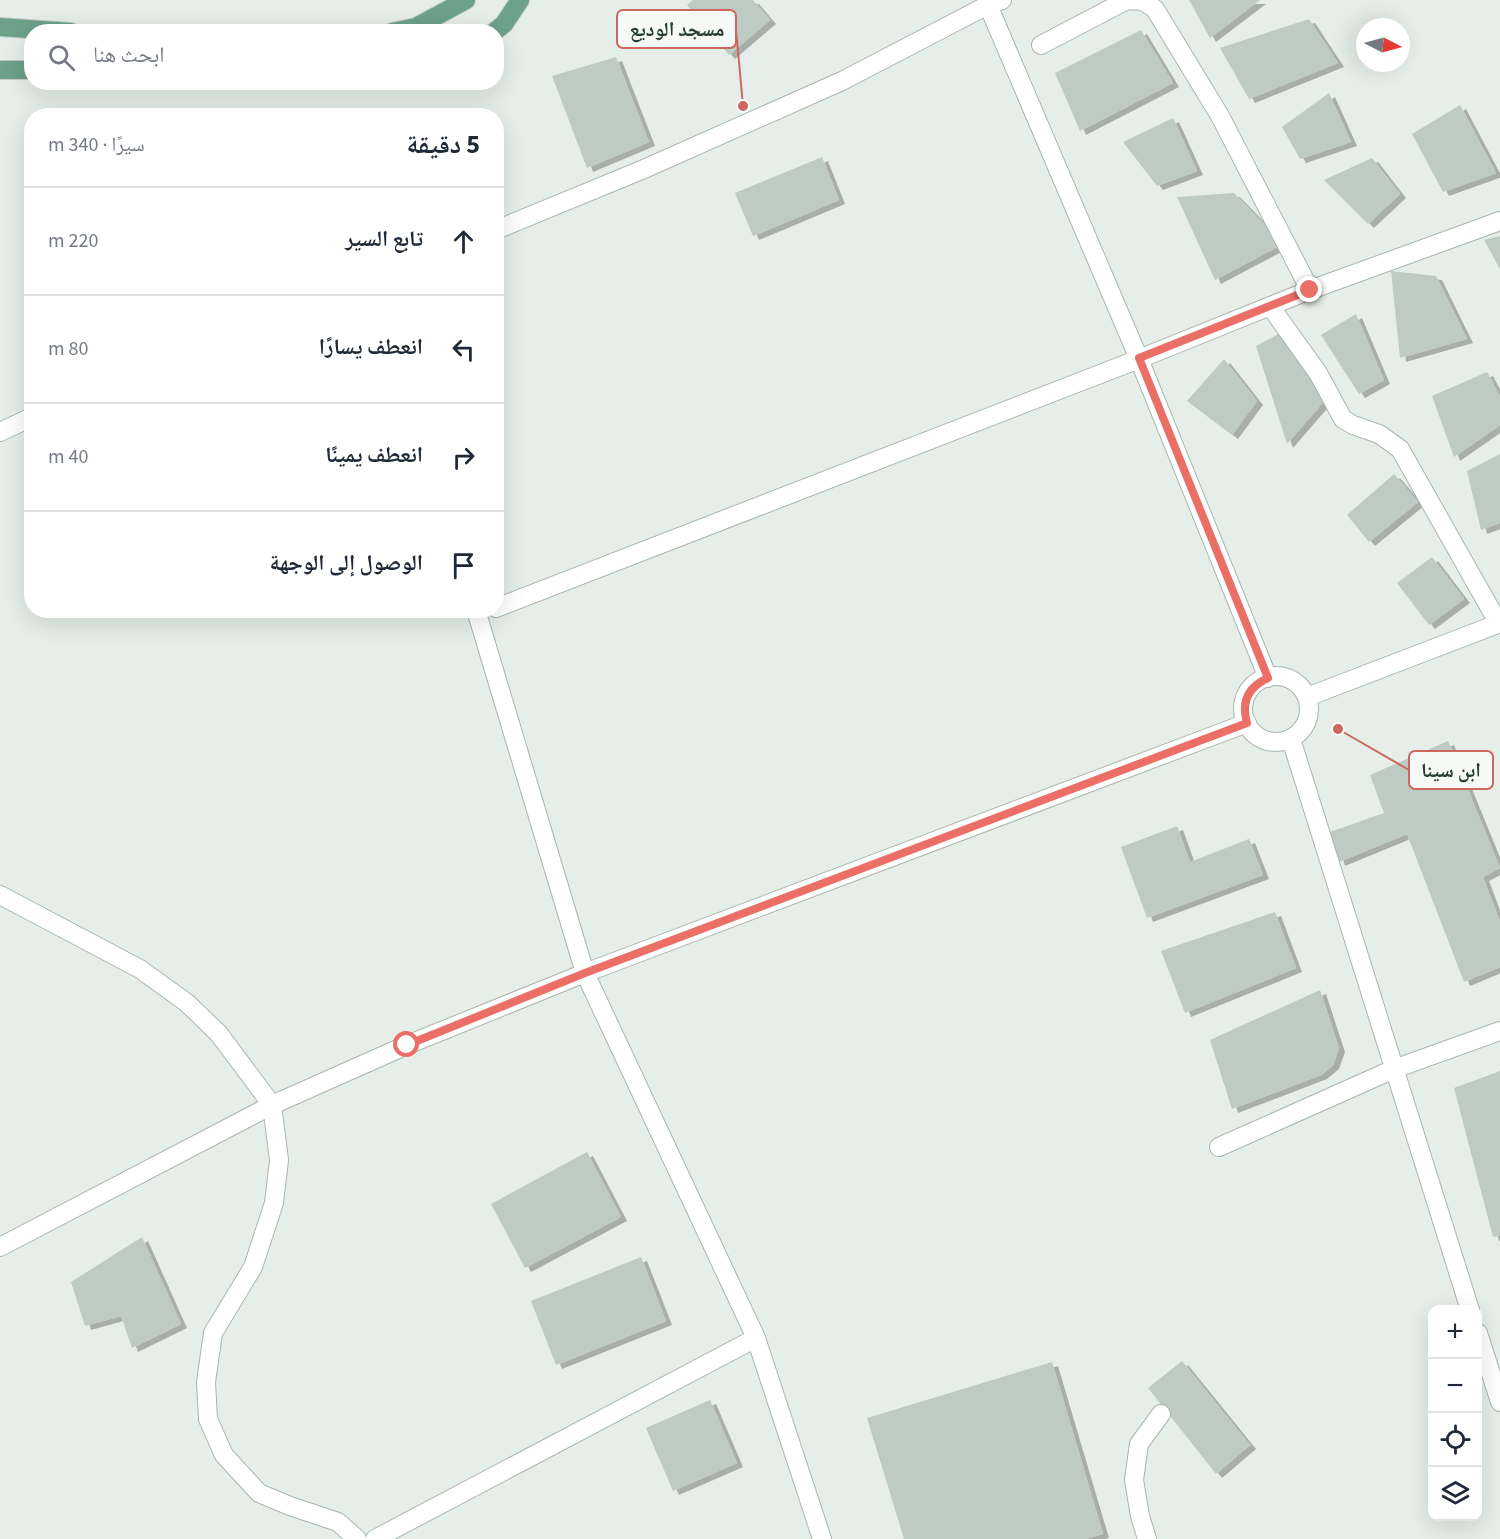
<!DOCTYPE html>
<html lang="ar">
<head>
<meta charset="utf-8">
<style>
  :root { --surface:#fff; --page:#f6f6f7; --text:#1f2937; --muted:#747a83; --line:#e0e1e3 }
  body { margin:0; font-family:"Source Sans 3","Noto Naskh Arabic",sans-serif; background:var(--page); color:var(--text); direction:rtl }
  .controls { position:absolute; right:18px; bottom:18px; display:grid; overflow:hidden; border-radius:12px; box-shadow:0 6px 24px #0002 }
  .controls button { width:54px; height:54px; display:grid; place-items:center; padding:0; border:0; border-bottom:2px solid var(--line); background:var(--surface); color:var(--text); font:30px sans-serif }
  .compass { position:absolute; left:1356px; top:18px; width:54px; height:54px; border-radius:50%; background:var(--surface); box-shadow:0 6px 24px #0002; rotate:96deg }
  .stop { position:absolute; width:18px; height:18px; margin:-14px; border:4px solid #eb6f66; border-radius:50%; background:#fff }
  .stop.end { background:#eb6f66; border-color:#fff; box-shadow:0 2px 6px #0008 }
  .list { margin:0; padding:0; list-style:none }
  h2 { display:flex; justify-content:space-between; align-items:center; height:78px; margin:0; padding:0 24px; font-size:26px }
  h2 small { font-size:20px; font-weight:400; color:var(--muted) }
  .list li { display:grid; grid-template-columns:39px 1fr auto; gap:18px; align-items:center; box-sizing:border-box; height:108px; padding:0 24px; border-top:2px solid var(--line) }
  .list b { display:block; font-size:22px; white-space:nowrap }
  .list em { font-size:20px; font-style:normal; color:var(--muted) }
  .icon { flex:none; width:33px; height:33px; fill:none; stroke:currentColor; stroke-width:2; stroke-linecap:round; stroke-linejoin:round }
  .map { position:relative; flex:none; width:1500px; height:1539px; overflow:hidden; direction:ltr }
  .search { position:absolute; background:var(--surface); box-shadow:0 6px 24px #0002; left:24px; top:24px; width:480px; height:66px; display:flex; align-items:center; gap:15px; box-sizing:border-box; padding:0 21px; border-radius:24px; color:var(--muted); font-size:22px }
  .panel { position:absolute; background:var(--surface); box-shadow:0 6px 24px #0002; left:24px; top:108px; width:480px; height:510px; border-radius:24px; direction:rtl }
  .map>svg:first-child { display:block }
  .building { fill:#becbc4; filter:url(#shadow) }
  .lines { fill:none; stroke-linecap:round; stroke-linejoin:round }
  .street-casing { stroke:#a8b6ae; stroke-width:20 }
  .primary-casing { stroke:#c2c9c6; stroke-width:20 }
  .street { stroke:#fff; stroke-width:18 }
  .primary { stroke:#6ca18a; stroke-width:18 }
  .route { stroke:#eb6f66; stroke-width:8 }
  .leader { fill:none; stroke:#cd685e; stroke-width:2 }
  .callout-dot { fill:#cd685e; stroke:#f6faf7; stroke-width:2 }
  .callout { fill:#f6faf7; stroke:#cd685e; stroke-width:2 }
  .callout-label { font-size:20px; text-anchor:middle; font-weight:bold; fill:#253f33 }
</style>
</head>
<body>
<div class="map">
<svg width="1500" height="1539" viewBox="0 0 1500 1539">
  <defs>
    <filter id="shadow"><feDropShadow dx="6" dy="4" stdDeviation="0" flood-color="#0004"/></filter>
  </defs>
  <rect width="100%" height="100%" fill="#e5eee8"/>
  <!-- building -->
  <path class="building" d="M693,0H753L770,20L729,55L687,5Z
    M1189,0H1260L1210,38Z
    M1309,19L1338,63L1249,99L1220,48Z
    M1141,30L1173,83L1080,131L1055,73Z
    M616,57L649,142L587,168L552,76Z
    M1329,93L1351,142L1300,159L1282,127Z
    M1460,105L1496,173L1443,192L1412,134Z
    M1173,118L1197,171L1157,186L1123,142Z
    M822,157L839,200L753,236L735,193Z
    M1372,158L1400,194L1368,224L1324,180Z
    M1234,193L1283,244L1215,280L1177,197Z
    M1500,236V269L1484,240Z
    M1391,271L1436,276L1467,339L1400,358Z
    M1356,314L1384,380L1359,394L1321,335Z
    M1282,332L1326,399L1287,444L1256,346Z
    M1224,359L1257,401L1232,435L1187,401Z
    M1487,372L1500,397V425L1454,457L1432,396Z
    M1500,454V523L1481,530L1467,471Z
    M1394,474L1418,502L1369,542L1347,515Z
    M1432,557L1464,599L1429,625L1397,583Z
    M1448,741L1500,868L1483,877L1500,922V967L1464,982L1407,834L1339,862L1330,832L1384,813L1370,775Z
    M1177,826L1190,862L1249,839L1263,875L1147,918L1121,847Z
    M1275,912L1296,968L1185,1013L1161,951Z
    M1320,990L1339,1048L1333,1065L1321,1075L1232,1109L1210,1040Z
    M1500,1071V1235L1493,1237L1454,1088Z
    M587,1152L621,1217L525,1268L491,1204Z
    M142,1237L181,1324L132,1348L121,1316L85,1326L71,1282Z
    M641,1257L666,1321L556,1365L531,1301Z
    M1182,1361L1250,1445L1216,1474L1148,1388Z
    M1052,1362L1103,1534L1085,1539H904L867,1418Z
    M710,1400L737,1463L673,1491L646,1428Z"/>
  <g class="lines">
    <defs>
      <path id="street" d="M989,0L988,5L1139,359L1268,678
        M1041,45L1127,0L1143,1L1155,9L1220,116L1310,290
        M496,230L644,169L842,81L988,5L1002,0
        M1270,306L1318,373L1343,419L1353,425L1379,434L1400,449L1499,624
        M0,432L32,417
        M496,608L1139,359L1310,290L1500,221
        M476,610L585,973L756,1338L822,1539
        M1243 709a33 33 0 1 1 66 0a33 33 0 1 1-66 0Z
        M1307,697L1500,623
        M1291,739L1470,1310
        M0,895L140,969L187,1003L219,1034L272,1105L279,1160L274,1203L253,1267L213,1333L206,1382L208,1419L224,1455L259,1493L290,1506L338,1522L357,1539
        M1219,1147L1394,1069L1500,1031
        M0,1247L272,1105L407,1045L585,973L1247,723
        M1478,1333L1500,1402
        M375,1539L756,1338
        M1147,1539L1140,1516L1134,1480L1139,1444L1161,1414"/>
      <path id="primary" d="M0,27L71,32
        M392,32L416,27L466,0
        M494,32L504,24L520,0
        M0,70H32"/>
    </defs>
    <!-- street casing -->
    <use href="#street" class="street-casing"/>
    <!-- primary casing -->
    <use href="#primary" class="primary-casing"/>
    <!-- street -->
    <use href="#street" class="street"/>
    <!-- primary -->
    <use href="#primary" class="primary"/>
  </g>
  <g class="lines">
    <!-- route -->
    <path class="route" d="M407,1045L585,973L1247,723C1241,702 1248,687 1268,678L1139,358L1310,290"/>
  </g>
  <!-- callouts -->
  <path class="leader" d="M743 106L736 29M1338 729L1409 770"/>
  <g class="callout-dot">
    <circle cx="743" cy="106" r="6"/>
    <circle cx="1338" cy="729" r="6"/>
  </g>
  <g class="callout">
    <rect x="617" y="10" width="119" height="38" rx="6"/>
    <rect x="1409" y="751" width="84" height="38" rx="6"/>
  </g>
  <g class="callout-label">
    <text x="677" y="36">مسجد الوديع</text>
    <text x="1451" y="777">ابن سينا</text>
  </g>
</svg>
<div class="controls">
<button>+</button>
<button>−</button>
<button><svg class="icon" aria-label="locate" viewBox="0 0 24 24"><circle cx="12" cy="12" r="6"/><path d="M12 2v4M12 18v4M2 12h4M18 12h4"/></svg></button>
<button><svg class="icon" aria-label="layers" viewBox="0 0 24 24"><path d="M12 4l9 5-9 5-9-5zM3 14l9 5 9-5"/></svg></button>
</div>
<svg class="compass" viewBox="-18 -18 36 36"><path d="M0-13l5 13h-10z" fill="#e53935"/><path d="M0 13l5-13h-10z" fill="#747a83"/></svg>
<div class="stop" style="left:407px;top:1045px"></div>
<div class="stop end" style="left:1310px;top:290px"></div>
<div class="search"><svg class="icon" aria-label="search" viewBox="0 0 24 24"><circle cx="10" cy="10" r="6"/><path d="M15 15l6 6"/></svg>ابحث هنا</div>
<section class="panel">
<h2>5 دقيقة<small>سيرًا · 340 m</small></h2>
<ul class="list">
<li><svg class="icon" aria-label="ahead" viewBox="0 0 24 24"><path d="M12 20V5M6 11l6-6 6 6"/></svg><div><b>تابع السير</b></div><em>220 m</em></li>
<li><svg class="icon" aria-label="left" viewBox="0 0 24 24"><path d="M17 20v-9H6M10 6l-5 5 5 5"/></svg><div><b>انعطف يسارًا</b></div><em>80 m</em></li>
<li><svg class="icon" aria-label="right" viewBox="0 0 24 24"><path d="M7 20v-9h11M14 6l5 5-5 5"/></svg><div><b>انعطف يمينًا</b></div><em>40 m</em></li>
<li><svg class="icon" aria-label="arrive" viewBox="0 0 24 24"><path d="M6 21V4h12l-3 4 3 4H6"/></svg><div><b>الوصول إلى الوجهة</b></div></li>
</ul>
</section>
</div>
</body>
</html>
